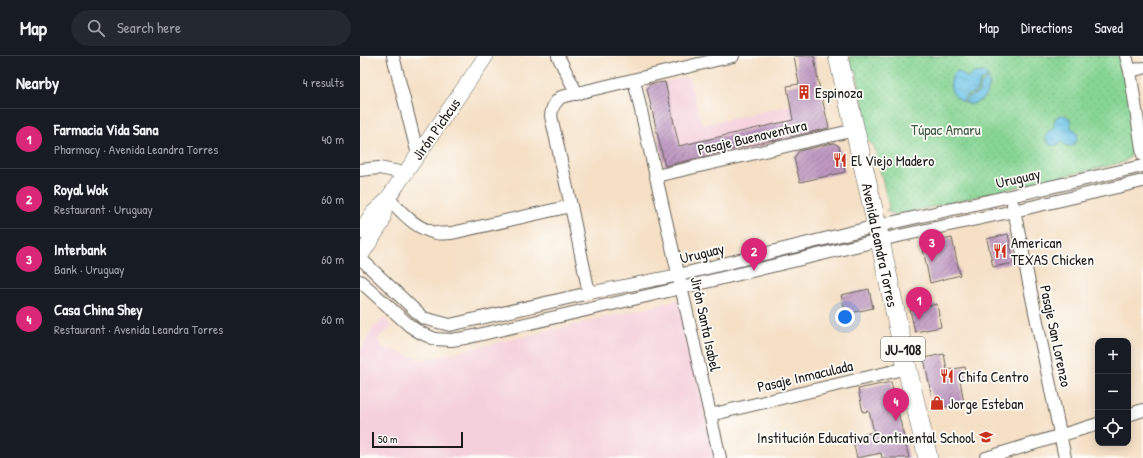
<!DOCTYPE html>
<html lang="en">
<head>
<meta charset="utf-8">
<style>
  :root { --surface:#171b24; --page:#242831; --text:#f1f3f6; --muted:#9ea1a6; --line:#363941; --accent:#db2777 }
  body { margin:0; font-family:"Patrick Hand",sans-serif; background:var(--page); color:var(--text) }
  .controls { position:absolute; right:12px; bottom:12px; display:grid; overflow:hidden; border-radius:8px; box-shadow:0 2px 10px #0003 }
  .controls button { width:36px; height:36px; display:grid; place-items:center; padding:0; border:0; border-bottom:1px solid var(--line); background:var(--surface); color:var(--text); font:20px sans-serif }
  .scale { position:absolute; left:12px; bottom:10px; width:91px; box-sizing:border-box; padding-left:4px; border:2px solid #1c1c1c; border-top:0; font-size:11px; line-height:14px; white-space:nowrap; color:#1c1c1c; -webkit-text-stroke:3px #fdfcf7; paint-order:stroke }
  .you { position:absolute; left:485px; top:261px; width:14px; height:14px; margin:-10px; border:3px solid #fff; border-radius:50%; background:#1a73e8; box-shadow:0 0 0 6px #1a73e833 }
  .badge { display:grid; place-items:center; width:26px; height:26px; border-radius:50%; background:var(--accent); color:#fff; font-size:13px; font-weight:700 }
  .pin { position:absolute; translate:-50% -33px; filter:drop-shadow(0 1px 2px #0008) }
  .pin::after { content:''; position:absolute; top:21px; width:14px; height:12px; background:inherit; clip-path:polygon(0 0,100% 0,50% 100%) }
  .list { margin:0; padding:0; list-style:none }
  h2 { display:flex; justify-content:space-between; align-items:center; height:52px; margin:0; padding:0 16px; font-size:17px }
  h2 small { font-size:13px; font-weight:400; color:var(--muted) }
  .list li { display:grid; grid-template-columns:26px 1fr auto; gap:12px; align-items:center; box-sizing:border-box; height:60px; padding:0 16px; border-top:1px solid var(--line) }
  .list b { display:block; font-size:15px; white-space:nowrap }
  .list p { margin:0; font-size:13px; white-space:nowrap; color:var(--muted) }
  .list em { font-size:13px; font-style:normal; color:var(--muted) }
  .icon { flex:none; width:22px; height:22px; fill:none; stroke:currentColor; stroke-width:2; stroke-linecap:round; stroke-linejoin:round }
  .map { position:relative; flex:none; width:783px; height:402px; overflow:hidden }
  header { display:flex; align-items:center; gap:24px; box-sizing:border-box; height:56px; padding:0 20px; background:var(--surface); border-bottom:1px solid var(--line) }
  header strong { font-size:19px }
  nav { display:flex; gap:22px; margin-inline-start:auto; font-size:14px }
  .search { width:280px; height:36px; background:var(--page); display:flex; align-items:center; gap:10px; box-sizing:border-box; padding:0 14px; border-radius:22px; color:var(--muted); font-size:15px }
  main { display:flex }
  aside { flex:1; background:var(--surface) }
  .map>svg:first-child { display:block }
  .built { fill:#f4cfdc }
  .green { fill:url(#green-dots); stroke:#527858 }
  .water { fill:url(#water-waves); stroke:#447082 }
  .building { fill:url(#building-hatch) }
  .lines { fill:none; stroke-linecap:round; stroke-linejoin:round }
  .minor-casing { stroke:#686158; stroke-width:14 }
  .tertiary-casing { stroke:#686158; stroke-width:16 }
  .primary-casing { stroke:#686158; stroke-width:20 }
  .minor { stroke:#fff; stroke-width:12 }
  .tertiary { stroke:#fff; stroke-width:15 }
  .primary { stroke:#fff; stroke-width:19 }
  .labels { text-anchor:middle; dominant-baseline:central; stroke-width:3.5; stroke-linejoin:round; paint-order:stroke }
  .shield { fill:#fdfcf7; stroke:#605f5e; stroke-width:1 }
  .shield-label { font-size:14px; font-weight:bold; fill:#1c1c1c }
  .poi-label { font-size:15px; fill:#1c1c1c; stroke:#fdfcf7; text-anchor:start }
  .street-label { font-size:15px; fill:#1c1c1c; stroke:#fdfcf7 }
  .park-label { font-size:15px; fill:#415d46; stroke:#fdfcf7 }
</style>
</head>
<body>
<header>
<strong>Map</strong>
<div class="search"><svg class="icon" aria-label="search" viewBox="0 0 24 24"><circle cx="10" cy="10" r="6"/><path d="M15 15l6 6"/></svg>Search here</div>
<nav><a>Map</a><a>Directions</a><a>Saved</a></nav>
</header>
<main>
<aside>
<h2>Nearby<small>4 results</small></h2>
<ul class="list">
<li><span class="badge">1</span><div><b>Farmacia Vida Sana</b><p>Pharmacy · Avenida Leandra Torres</p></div><em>40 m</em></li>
<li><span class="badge">2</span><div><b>Royal Wok</b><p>Restaurant · Uruguay</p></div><em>60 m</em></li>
<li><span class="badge">3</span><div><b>Interbank</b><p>Bank · Uruguay</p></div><em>60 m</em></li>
<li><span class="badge">4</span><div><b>Casa China Shey</b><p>Restaurant · Avenida Leandra Torres</p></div><em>60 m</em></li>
</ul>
</aside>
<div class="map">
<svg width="783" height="402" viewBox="0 0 783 402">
  <defs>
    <pattern id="green-dots" width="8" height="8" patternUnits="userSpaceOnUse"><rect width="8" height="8" fill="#87d594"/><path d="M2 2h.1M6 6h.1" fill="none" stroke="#74b67f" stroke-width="1.8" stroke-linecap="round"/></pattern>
    <pattern id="water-waves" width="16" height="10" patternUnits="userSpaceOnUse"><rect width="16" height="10" fill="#6bc3e8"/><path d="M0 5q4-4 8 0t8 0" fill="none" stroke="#5ca7c6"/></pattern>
    <pattern id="building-hatch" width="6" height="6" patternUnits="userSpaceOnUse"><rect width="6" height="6" fill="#be98c1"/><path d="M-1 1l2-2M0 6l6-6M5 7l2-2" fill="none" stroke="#9a7b9c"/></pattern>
  </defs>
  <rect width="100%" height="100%" fill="#fdfcf7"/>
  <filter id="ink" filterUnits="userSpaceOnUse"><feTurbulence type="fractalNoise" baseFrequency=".025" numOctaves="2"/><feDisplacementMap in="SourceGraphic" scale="8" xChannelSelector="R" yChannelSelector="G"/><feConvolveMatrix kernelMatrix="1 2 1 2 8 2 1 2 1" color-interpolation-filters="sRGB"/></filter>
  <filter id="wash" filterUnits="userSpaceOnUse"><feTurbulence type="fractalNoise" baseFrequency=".012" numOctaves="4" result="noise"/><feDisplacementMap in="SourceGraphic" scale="16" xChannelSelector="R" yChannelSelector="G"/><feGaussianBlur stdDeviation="0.9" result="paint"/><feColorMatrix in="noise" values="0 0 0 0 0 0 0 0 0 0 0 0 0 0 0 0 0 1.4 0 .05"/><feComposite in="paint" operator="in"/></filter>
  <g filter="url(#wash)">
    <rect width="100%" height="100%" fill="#f5e0c6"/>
    <!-- built -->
    <path class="built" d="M329,21L342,69L462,42L470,76L306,114L287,33L290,28Z
      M319,244L355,402H0V294L3,291L12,273L24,262L32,271L17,283L23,291L63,304Z"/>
    <!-- green -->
    <path class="green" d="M491,0H761L776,84L770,101L764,106L537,159L526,155L529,151L514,90L505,82L502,70L506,60L496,15L490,14V4Z"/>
    <!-- water -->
    <path class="water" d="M598,15L608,22L614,17L623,16L626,18L628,21L621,24L616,36C609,39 606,37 603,46C591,39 587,30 594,17Z
      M628,22C633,32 623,47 612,48C611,49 607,47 605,47C607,39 613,40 618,37L622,27Z
      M703,59C710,60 711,65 711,71L717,76C719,86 712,96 702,86C690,96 679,82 691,73H694C693,65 695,60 703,59Z"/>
    <g id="blocks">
      <!-- building -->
      <path class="building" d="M434,0H454L458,25L469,72L413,85V84L305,110L287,33L290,28L305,26L319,90L433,64L427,30L439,28Z
        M474,87L479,90L485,116L440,126L434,102L439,95Z
        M648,178L654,207L633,211L627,183Z
        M592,182L600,219L570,227L562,188Z
        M509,233L513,252L486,258L481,239Z
        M577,248L581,271L555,276L550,254Z
        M584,298L587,314L605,311L608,323L600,324L604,347L574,353L564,302Z
        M531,326L549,402H522L521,397L497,402L492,381L514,376L509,355L503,356L498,333Z"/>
    </g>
  </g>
  <g filter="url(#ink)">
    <use href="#blocks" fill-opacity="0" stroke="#686158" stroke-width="1"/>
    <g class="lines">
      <defs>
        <path id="minor" d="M33,0L58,99
          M198,0L217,38
          M766,0L770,15L783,99
          M770,15L783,12
          M274,24L360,402
          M0,114L19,112L45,117
          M296,120L495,74
          M28,142C43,157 54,172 76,177C81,178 87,177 92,177L211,150L191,60C192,51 194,47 201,41L373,0
          M653,149L705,402
          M211,150L229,237
          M0,202L63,262L90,269L229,237L319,219L517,170L783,110
          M0,225L50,270L61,277L75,283L91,284L105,282L321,232L520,184L654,155L783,125
          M350,359L547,312
          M768,359L783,354
          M626,402L738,368"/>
        <path id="tertiary" d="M0,176L13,157L26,145L126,0
          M0,201L22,167L26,145"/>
        <path id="primary" d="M478,0L517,170L547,312L568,402"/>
      </defs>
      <!-- minor casing -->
      <use href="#minor" class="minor-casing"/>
      <!-- tertiary casing -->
      <use href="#tertiary" class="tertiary-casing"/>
      <!-- primary casing -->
      <use href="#primary" class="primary-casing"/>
      <!-- minor -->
      <use href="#minor" class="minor"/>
      <!-- tertiary -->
      <use href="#tertiary" class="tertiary"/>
      <!-- primary -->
      <use href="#primary" class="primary"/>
    </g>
  </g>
  <!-- icons -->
  <defs>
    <symbol id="building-bare" viewBox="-9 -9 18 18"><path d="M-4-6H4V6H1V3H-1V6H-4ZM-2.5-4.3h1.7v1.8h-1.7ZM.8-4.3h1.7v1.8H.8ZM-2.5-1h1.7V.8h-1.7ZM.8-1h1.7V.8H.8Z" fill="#c8321e" stroke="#fdfcf7" stroke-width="2.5" paint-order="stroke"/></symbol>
    <symbol id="restaurant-bare" viewBox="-9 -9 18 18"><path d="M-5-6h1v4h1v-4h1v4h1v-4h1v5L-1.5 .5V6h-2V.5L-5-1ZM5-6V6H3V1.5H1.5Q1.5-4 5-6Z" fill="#c8321e" stroke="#fdfcf7" stroke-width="2.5" paint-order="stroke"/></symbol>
    <symbol id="shop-bare" viewBox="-9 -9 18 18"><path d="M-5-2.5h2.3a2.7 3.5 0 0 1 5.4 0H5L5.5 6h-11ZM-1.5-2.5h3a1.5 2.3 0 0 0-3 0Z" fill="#c8321e" stroke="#fdfcf7" stroke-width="2.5" paint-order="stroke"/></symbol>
    <symbol id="school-bare" viewBox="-9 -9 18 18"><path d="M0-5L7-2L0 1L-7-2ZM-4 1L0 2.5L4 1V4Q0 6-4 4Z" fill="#c8321e" stroke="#fdfcf7" stroke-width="2.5" paint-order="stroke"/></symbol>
  </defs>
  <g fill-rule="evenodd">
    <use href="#building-bare" x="434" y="26" width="20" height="20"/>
    <use href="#restaurant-bare" x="470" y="94" width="20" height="20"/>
    <use href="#restaurant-bare" x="630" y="185" width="20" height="20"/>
    <use href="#restaurant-bare" x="577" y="310" width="20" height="20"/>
    <use href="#shop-bare" x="567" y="337" width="20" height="20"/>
    <use href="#school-bare" x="616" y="371" width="20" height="20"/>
  </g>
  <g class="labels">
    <!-- shield labels -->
    <rect class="shield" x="521" y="281" width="44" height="24" rx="3"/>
    <g class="shield-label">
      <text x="543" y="293">JU-108</text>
    </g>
    <!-- poi labels -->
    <g class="poi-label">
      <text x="455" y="36">Espinoza</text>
      <text x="491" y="104">El Viejo Madero</text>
      <text x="651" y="186">American<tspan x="651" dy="17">TEXAS Chicken</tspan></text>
      <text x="598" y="320">Chifa Centro</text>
      <text x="588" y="347">Jorge Esteban</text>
      <text x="615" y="381" text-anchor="end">Institución Educativa Continental School</text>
    </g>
    <!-- street labels -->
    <g class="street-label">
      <text transform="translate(76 73) rotate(-55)">Jirón Pichcus</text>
      <text transform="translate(392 81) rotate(-13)">Pasaje Buenaventura</text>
      <text transform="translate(658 122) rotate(-13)">Uruguay</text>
      <text transform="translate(520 189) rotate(78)">Avenida Leandra Torres</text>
      <text transform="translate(342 197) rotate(-14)">Uruguay</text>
      <text transform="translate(346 268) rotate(78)">Jirón Santa Isabel</text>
      <text transform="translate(696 280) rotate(78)">Pasaje San Lorenzo</text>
      <text transform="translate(445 320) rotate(-13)">Pasaje Inmaculada</text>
    </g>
    <!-- park labels -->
    <g class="park-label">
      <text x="586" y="73">Túpac Amaru</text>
    </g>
  </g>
</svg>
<div class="controls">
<button>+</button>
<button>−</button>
<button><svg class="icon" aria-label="locate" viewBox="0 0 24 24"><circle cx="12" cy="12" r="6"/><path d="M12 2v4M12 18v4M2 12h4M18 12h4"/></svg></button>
</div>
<div class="scale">50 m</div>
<div class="you"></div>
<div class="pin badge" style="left:559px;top:264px">1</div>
<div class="pin badge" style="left:394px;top:215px">2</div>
<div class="pin badge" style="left:572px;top:206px">3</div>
<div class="pin badge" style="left:536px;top:365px">4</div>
</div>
</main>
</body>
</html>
